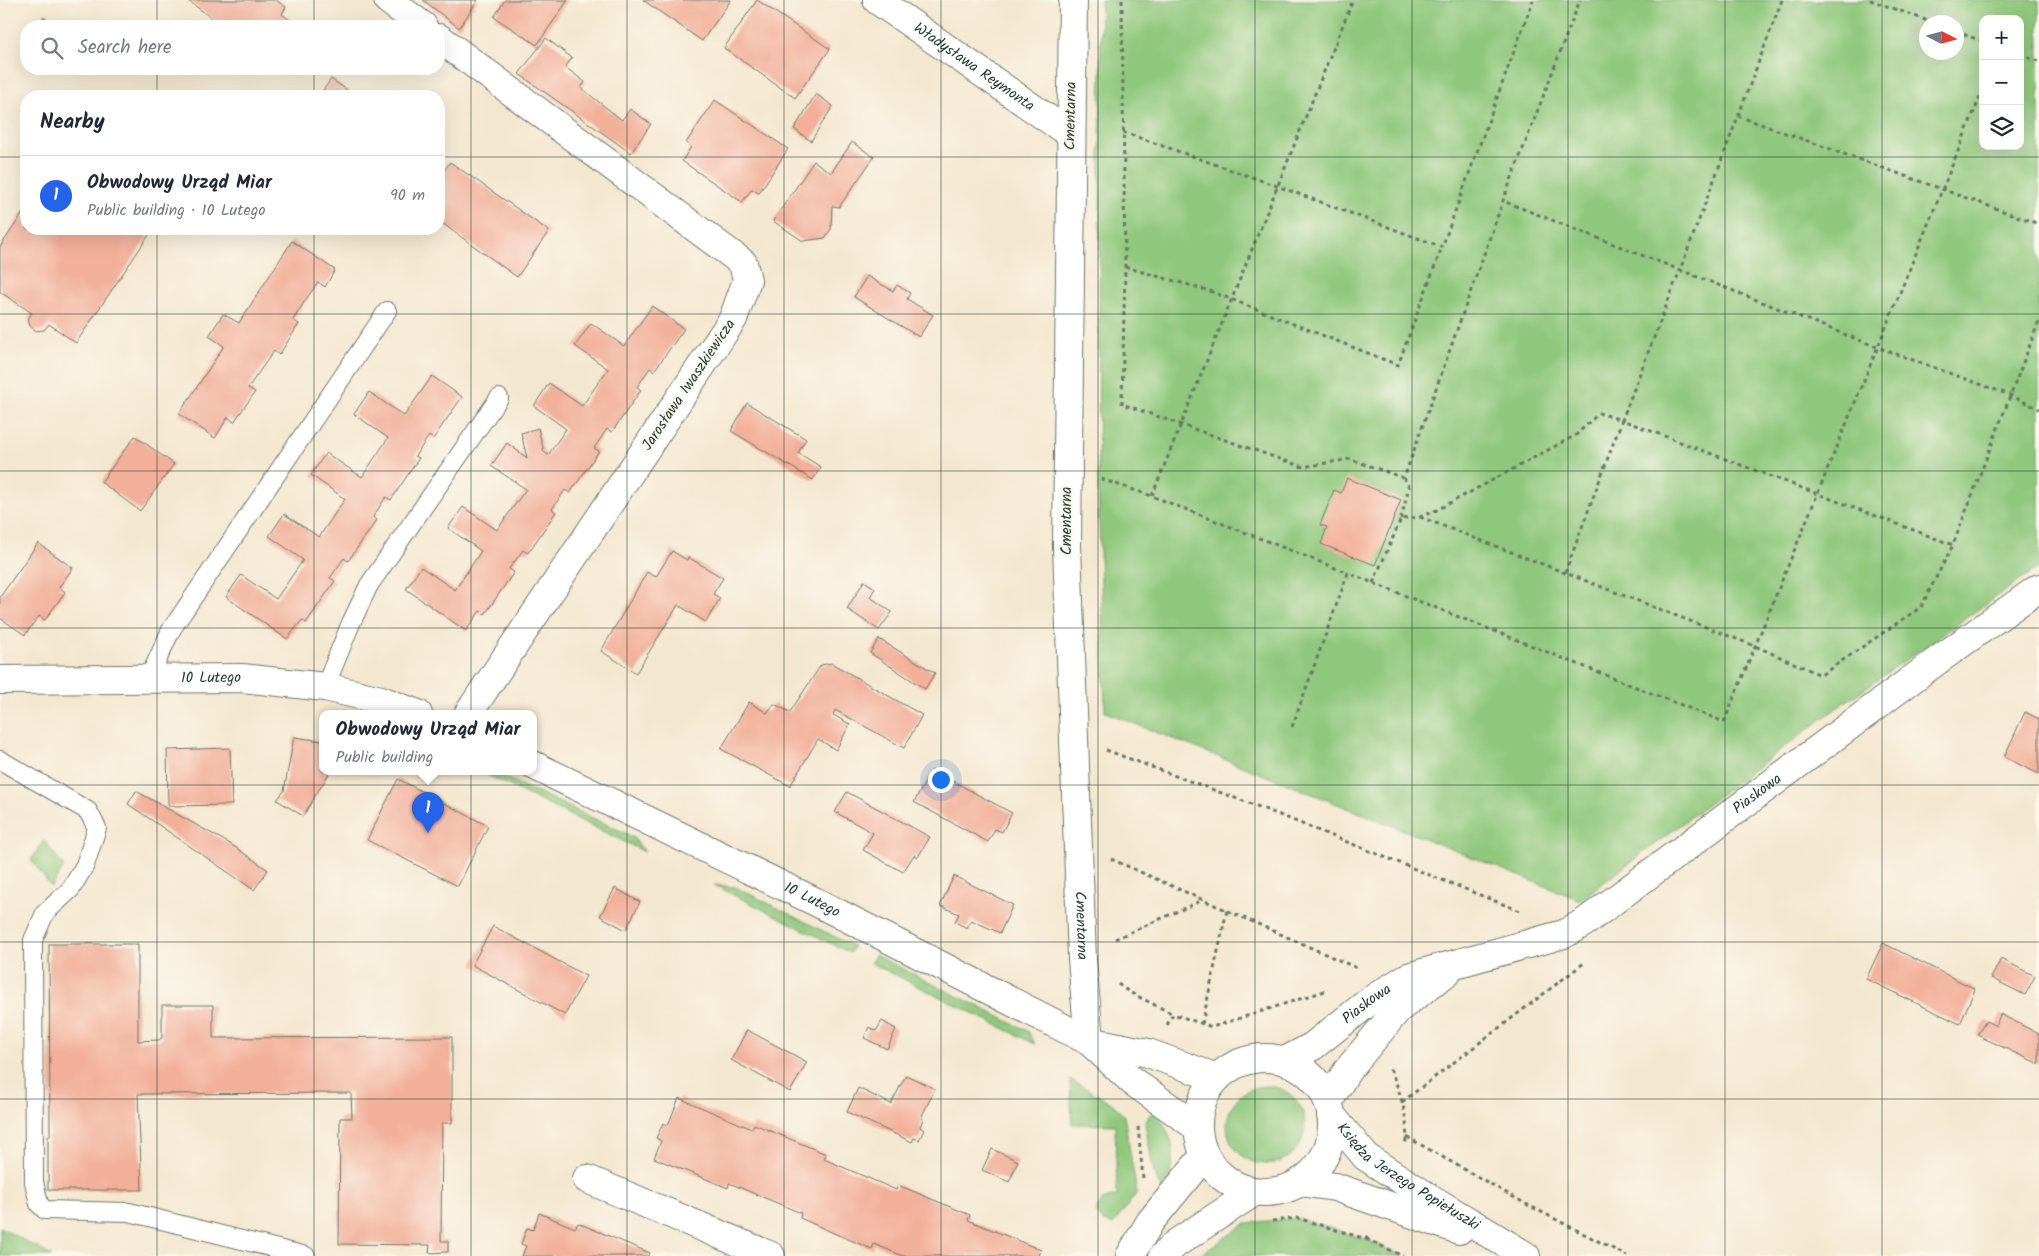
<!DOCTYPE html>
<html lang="en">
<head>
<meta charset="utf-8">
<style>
  :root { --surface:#fff; --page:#f6f6f7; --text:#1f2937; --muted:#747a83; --line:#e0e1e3; --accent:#2563eb }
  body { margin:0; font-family:Kalam,sans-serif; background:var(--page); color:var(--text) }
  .controls { position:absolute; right:15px; top:15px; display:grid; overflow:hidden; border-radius:10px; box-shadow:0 5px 20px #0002 }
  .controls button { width:45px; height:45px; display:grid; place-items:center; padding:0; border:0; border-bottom:1px solid var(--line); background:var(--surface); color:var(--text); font:25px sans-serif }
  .compass { position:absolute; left:1919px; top:15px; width:45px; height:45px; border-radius:50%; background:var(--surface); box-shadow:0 5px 20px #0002; rotate:96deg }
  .you { position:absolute; left:940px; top:779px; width:18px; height:18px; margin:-12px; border:4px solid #fff; border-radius:50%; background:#1a73e8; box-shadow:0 0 0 8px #1a73e833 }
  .badge { display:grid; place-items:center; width:32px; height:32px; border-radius:50%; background:var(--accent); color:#fff; font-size:16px; font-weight:700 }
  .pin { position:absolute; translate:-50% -41px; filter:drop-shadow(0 1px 2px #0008) }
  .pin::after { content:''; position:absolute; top:26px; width:18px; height:15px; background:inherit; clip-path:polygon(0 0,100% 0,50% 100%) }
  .popup { position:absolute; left:319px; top:710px; width:218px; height:65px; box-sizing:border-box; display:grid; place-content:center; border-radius:10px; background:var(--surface); filter:drop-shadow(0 1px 4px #0005); font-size:16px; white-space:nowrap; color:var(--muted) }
  .popup b { font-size:19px; color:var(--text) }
  .popup::after { content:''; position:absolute; left:50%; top:100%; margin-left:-10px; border:10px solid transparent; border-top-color:var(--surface) }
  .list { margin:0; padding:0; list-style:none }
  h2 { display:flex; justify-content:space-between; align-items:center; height:65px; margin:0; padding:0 20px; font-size:21px }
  h2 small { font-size:16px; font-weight:400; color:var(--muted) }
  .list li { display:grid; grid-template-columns:32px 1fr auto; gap:15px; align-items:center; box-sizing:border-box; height:80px; padding:0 20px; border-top:1px solid var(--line) }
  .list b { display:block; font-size:19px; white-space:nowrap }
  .list p { margin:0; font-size:16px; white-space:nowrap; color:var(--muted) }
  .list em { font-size:16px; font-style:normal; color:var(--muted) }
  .icon { flex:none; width:28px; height:28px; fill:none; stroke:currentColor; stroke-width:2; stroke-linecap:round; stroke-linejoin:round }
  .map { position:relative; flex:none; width:2039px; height:1256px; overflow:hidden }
  .search { position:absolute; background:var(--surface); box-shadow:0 5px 20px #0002; left:20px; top:20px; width:425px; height:55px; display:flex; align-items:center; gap:12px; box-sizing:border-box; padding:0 18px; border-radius:20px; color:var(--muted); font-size:19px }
  .panel { position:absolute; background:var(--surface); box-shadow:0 5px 20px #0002; left:20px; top:90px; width:425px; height:145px; border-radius:20px }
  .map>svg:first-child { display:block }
  .green { fill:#8fc77b; stroke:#578258; fill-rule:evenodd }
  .building { fill:#f2af99 }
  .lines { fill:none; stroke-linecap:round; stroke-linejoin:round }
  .lane-casing { stroke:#6a786a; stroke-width:20 }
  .street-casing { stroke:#6a786a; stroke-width:30 }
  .secondary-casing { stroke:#6a786a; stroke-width:30 }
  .path { stroke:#6a786a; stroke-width:3; stroke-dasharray:4 4; stroke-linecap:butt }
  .lane { stroke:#fff; stroke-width:18 }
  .street { stroke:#fff; stroke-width:28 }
  .secondary { stroke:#fff; stroke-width:28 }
  .grid { fill:none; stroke:#1f3d34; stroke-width:1; stroke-opacity:0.55 }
  .labels { text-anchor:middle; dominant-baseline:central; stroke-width:4; stroke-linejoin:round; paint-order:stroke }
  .street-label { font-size:15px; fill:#1f3d34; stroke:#fbf7ec }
</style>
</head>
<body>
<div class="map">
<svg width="2039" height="1256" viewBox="0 0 2039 1256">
  <rect width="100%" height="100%" fill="#fbf7ec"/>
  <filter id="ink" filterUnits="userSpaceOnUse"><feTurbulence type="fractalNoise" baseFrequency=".02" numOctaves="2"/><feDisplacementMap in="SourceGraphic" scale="10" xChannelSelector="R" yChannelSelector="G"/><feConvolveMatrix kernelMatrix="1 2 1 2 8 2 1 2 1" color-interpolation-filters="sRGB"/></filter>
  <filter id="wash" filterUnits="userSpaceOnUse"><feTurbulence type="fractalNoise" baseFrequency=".0096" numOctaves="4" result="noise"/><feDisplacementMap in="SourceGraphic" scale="20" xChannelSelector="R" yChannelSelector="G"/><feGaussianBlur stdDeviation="1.12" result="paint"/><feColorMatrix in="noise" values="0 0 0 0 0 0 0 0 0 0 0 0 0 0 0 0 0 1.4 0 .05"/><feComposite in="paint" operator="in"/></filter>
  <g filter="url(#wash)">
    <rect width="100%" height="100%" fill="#f4e7cf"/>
    <!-- green -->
    <path class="green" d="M1101,0H2039V567L1834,710L1580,900L1105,712L1098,489ZM1983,19H2020V146H1983ZM1926,22H1956V52H1926Z
      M481,772H493L632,836L645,852Z
      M44,840L64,867L51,887L31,860Z
      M714,885L736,887L853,946L850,953Z
      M875,955L1028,1031L1035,1044L871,963Z
      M1070,1079L1113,1104L1124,1116L1137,1193L1113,1225L1104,1222L1096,1213C1099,1200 1105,1198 1117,1196L1115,1125L1072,1124Z
      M1227 1125a39 39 0 1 1 78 0a39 39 0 1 1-78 0Z
      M1153,1109C1175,1137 1180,1159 1162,1191L1154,1173L1145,1123Z
      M1297,1218L1366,1239L1403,1256H1199L1246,1223Z
      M0,1227L52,1256H0Z"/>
    <g id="blocks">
      <!-- building -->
      <path class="building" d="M187,0H276L286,7L282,14L298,26H223Z
        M423,0H478L459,28Z
        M505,0H568L537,45L494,17Z
        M643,0H731L702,41Z
        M757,0L830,49L795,98L724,48Z
        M43,17L58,26H37Z
        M546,38L572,58L565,67L585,82L581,88L622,120L630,109L651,124L631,153L519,74Z
        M331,79L356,96H319Z
        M816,94L833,106L811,141L794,129Z
        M715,100L788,149L759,193L752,189L742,202L682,161L691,147L686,143Z
        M852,142L874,157L839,207L832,206L831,229L825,238L803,241L773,221L814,161L831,173Z
        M450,162L549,231L517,277L439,221V178Z
        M26,208V229H145L151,232L76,343L49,324L44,330L36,331L30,326L28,319L32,313L0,292V247Z
        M292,241L335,270L325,287L318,282L305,301L293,320L299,324L279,355L274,351L261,369L248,388L255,392L234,422L228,417L215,438L179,414L224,346L209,336L223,314L239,323Z
        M867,276L893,291L897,285L910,293L907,299L933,315L919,337L854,297Z
        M652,306L684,329L654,371L650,368L637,387L641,390L612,432L607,429L594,448L599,451L570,493L565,490L552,509L556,512L528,553L523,550L509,569L514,572L485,614L480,611L466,631L406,589L421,567L455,590L481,551L448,528L463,507L497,530L526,489L491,466L507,443L527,458L521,433L538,428L544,452L548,455L566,429L534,406L549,383L582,406L608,369L575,346L591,323L624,346Z
        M432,376L462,397L433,439L429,436L415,456L419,458L391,500L386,497L373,517L377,520L348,561L344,558L330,578L335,581L306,623L302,620L287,639L226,597L241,575L276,599L303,560L269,536L284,514L319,537L345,499L311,475L326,453L362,477L388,438L354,414L369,392L404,416Z
        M747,403L806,439L798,453L821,467L813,480L731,431Z
        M135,436L174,464L140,511L101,482Z
        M1347,478L1401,500L1375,565L1321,544L1327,527L1320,525L1334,490L1341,493Z
        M38,543L73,568L59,587L65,592L45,620L39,616L25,635L0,618V597Z
        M672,551L687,560L688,557L723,578L713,594L720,598L706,622L678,605L636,673L601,651L647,572L656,577Z
        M864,581L875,588L870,597L892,612L879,630L847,609Z
        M879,639L935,673L925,689L870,653Z
        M831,663L922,715L904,748L835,710L833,715L850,724L836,750L818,739L790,786L721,749L749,702L767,713L774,704L790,712L821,665Z
        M2025,712L2039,719V774L2004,757Z
        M294,737L323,741V772H330L303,816L277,800L284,791Z
        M230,748L232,805L168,806L167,750Z
        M932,770L1012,813L1002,832L995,829L988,842L914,802Z
        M398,779L488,826L458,886L367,840Z
        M136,791L232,845L268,870L254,890L128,804Z
        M847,792L930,837L918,857L914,855L903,872L863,850L873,833L835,812Z
        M954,876L1013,905L1000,933L971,920L967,928L955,922L959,914L940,906Z
        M615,888L640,902L626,930L600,916Z
        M493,926L586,976L565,1015L472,965Z
        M1883,943L1975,989L1960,1024L1866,979Z
        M49,944H138V1041L159,1040L162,1038V1005H213V1038L452,1037V1123H442L441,1241H448V1252L429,1253L430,1245L339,1244L340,1118H352L351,1093L138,1094L142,1190H48V1136H50Z
        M2001,959L2035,976L2025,995L1991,978Z
        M2000,1014L2039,1034V1064L1977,1035L1986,1021L1996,1026Z
        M882,1021L896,1029L887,1049L864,1038L869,1027L876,1031Z
        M747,1030L807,1062L790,1092L731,1060Z
        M906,1075L935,1089L921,1118L923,1119L920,1127L924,1130L919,1140L914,1138L912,1142L847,1112L858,1088L891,1104Z
        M679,1098L752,1129L754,1124L826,1154L824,1159L896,1190L898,1185L970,1215L968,1220L1041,1250L1039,1256H903L874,1244L872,1249L836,1234L800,1218L801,1213L729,1183L728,1188L654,1158L661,1141L656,1138L663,1123L668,1125Z
        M992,1149L1018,1161L1009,1182L982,1170Z
        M539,1213L575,1228L578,1223L650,1253L648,1256H522L526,1246L521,1244L527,1228L533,1230Z"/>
    </g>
  </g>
  <g filter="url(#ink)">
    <use href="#blocks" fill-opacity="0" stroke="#6a786a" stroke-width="1"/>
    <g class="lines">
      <defs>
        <path id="lane" d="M149,678L171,630L387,311
          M325,687L351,623L369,585L499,398
          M0,760L88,811L97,828L85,865L71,889L45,913L33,940L34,1182L39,1204L45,1210L129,1212L306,1256"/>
        <g id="street">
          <path d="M388,0L423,26"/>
          <path id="s1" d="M877,0L1070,134"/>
          <path id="s2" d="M1073,0L1067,546L1082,959L1089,1041"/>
          <path d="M439,38L743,263L747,280L733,319L468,714"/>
          <path d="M587,1179L771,1256"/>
          <path d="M1130,1256L1150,1222L1204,1156"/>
          <path d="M1163,1256L1175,1244L1254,1192"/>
        </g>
        <g id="secondary">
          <path id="s3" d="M0,680L242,678L325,687L381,700L418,714"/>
          <path id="s4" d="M533,765L814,901L1089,1041L1148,1053L1217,1078"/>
          <path d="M1089,1041L1132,1081L1197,1127"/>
          <circle cx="1265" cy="1125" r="67"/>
          <path id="s5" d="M1285,1061L1313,1046L1371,1000L1408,977L1564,934L1585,922L1934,663L2039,588"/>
          <path d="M1328,1102L1347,1071L1398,1009L1447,972"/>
          <path id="s6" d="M1331,1115L1366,1157L1425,1195L1526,1256"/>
          <path d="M1300,1182L1335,1187L1459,1230"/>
        </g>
      </defs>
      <!-- lane casing -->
      <use href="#lane" class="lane-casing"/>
      <!-- street casing -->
      <use href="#street" class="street-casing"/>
      <!-- secondary casing -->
      <use href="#secondary" class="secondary-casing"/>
      <!-- path -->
      <path class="path" d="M1122,0L1125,267L1122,404L1303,467L1350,459L1404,478
        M1782,0L1680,270L1877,347L2010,395L2039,409
        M1870,0L1931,22
        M1956,32L1983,41
        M2020,55L2039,61
        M1738,116L2039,224
        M1123,132L1277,186L1442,247L1533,0
        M1125,267L1210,291L1398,365L1442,247
        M1101,479L1152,496L1348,573
        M1152,496L1353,0
        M1420,517L1755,646L1821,675L1921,607L1953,545
        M1401,519L1409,487L1404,478L1503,201L1580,0
        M1565,573L1622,420L1953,545L2039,321
        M1373,583L1401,519L1420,517L1437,510L1576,435L1599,413L1622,420L1680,270L1503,201
        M1292,727L1348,573L1724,722L1983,90
        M1106,750L1262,808L1520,911
        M1111,859L1359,969
        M1115,939L1203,900
        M1118,984L1129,992L1173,1014
        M1202,1024L1227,910
        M1167,1025L1173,1014L1212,1027L1328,990
        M1390,1069C1399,1087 1411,1125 1405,1145
        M1402,1102L1584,963
        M1138,1127L1143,1178
        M1407,1137L1526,1204L1627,1256
        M1272,1221L1297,1218L1366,1239L1369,1234
        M1366,1239L1403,1256"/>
      <!-- lane -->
      <use href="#lane" class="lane"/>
      <!-- street -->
      <use href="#street" class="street"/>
      <!-- secondary -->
      <use href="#secondary" class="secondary"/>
    </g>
  </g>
  <!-- grid -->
  <path class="grid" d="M157,0V26M314,0V26M471,0V1256M627,0V1256M784,0V1256M941,0V1256M1098,0V1256M1255,0V1256M1412,0V1256M1568,0V1256M1725,0V1256M1882,0V1256M157,69V96M314,69V96M0,157H26M439,157H2039M157,229V1256M314,229V1256M0,314H2039M0,471H2039M0,628H2039M0,785H2039M0,942H2039M0,1099H2039"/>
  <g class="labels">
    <!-- street labels -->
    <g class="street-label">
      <text stroke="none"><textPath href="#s1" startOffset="118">Władysława Reymonta</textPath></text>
      <text transform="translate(1071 116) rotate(-89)">Cmentarna</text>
      <text transform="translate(689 385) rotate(-56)">Jarosława Iwaszkiewicza</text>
      <text transform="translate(1067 521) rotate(-90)">Cmentarna</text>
      <text stroke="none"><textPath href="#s3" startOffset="211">10 Lutego</textPath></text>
      <text stroke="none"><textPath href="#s5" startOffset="550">Piaskowa</textPath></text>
      <text stroke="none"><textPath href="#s4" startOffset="310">10 Lutego</textPath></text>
      <text stroke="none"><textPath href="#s2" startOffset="926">Cmentarna</textPath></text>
      <text stroke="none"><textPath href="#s5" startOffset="100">Piaskowa</textPath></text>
      <text stroke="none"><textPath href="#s6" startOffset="100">Księdza Jerzego Popiełuszki</textPath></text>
    </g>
  </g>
</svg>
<div class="controls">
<button>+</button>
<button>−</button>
<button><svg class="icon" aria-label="layers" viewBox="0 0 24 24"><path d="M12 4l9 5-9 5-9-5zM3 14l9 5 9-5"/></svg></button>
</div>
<svg class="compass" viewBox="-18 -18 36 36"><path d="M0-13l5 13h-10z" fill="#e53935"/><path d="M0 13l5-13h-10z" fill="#747a83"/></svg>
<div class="you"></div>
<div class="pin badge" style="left:428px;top:833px">1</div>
<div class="popup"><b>Obwodowy Urząd Miar</b>Public building</div>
<div class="search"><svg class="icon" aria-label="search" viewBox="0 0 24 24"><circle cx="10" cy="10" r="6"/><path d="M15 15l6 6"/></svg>Search here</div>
<section class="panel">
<h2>Nearby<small></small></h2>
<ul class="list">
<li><span class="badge">1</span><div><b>Obwodowy Urząd Miar</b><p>Public building · 10 Lutego</p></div><em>90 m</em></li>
</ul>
</section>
</div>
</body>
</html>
